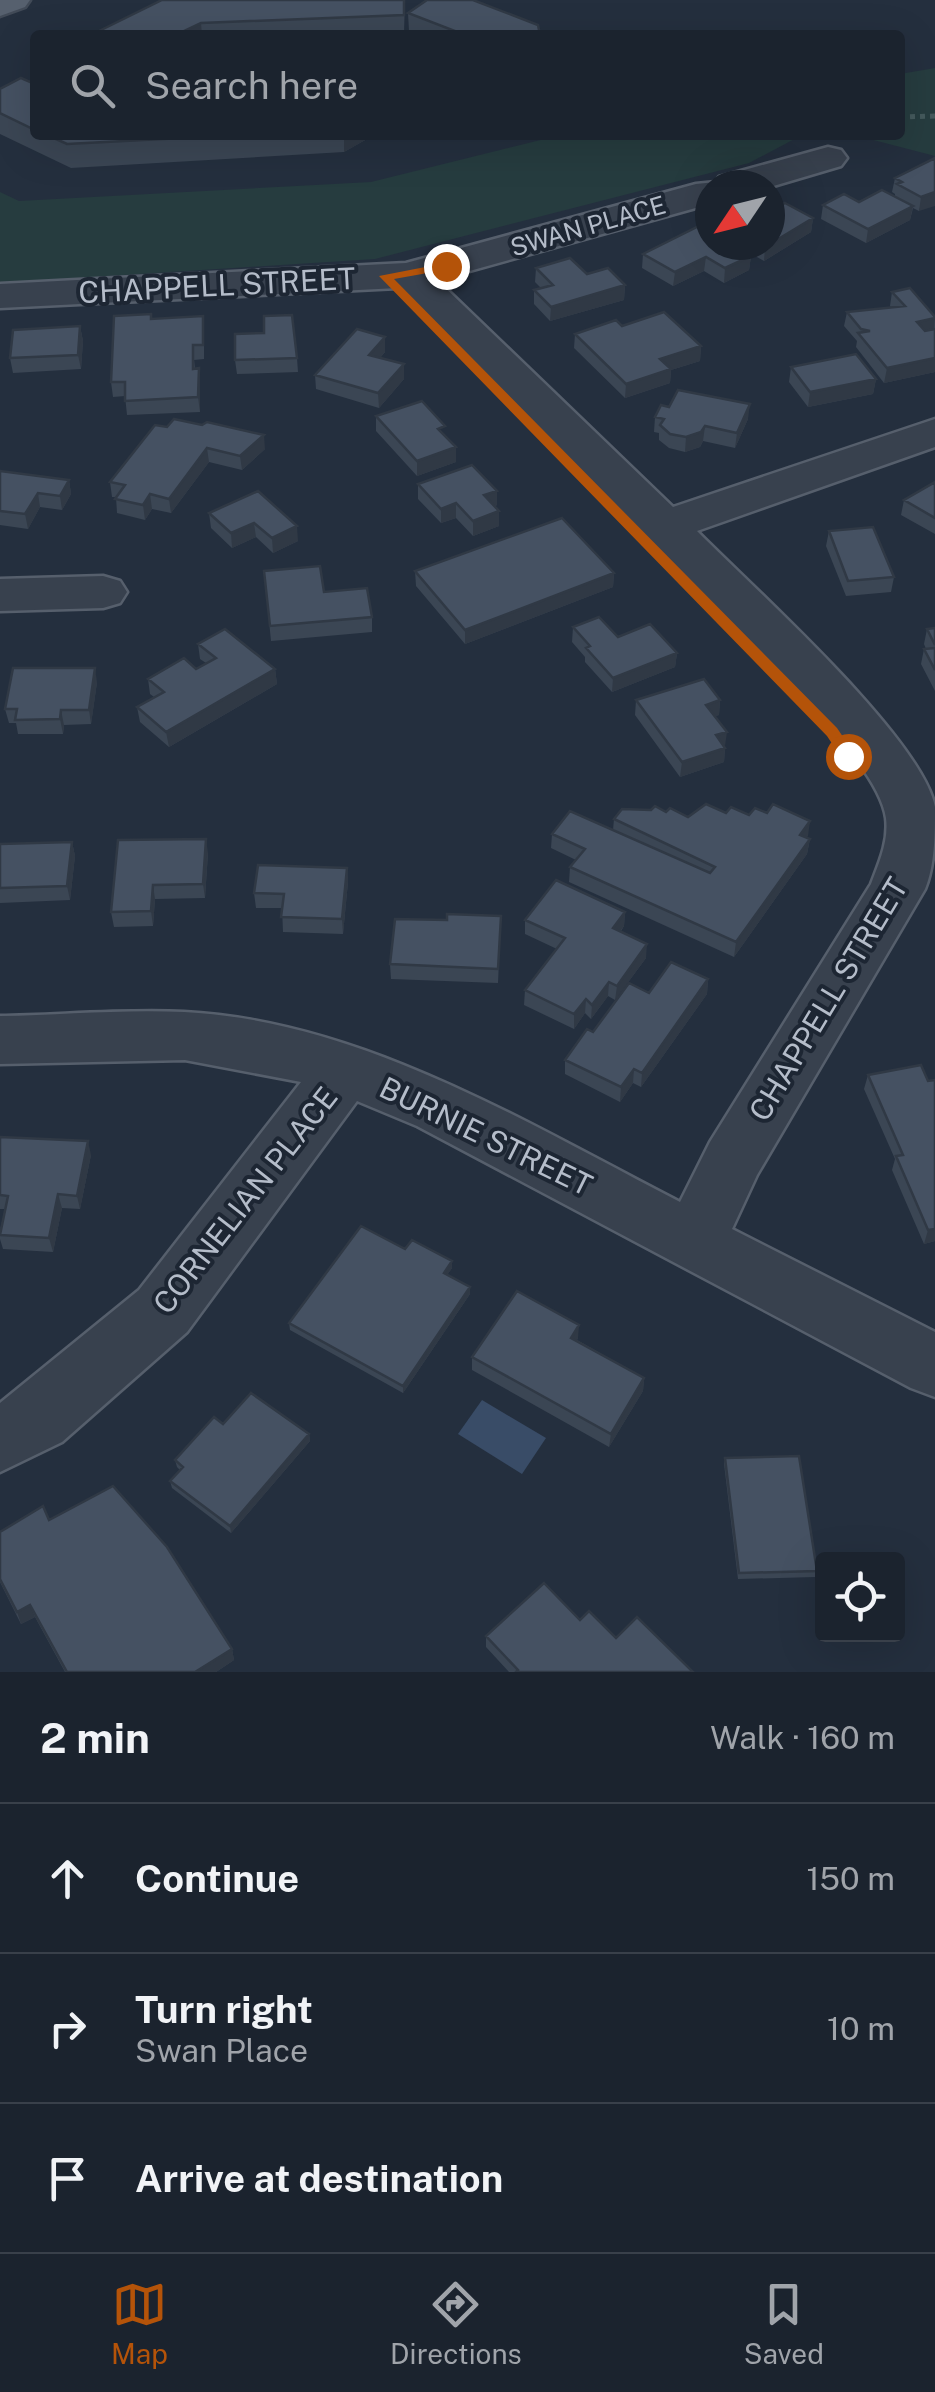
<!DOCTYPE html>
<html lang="en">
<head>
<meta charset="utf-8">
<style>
  :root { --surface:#1b232e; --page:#242b36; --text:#f1f3f6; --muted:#a0a4aa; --line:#39404a; --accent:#b45309 }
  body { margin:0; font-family:"Public Sans",sans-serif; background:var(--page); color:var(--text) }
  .controls { position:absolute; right:30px; bottom:30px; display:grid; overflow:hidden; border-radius:10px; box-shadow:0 10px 40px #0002 }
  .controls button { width:90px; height:90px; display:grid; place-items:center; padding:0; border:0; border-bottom:2px solid var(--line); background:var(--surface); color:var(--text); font:50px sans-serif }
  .compass { position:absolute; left:695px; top:170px; width:90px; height:90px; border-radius:50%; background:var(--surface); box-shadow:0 10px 40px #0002; rotate:235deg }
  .stop { position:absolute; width:30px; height:30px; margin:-22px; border:8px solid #b45309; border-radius:50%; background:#fff }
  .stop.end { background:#b45309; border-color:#fff; box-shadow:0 2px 10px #0008 }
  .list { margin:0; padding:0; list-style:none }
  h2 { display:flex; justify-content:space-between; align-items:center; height:130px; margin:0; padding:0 40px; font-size:42px }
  h2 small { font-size:32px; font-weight:400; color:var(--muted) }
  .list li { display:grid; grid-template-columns:65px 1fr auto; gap:30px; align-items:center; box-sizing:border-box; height:150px; padding:0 40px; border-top:2px solid var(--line) }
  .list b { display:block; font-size:38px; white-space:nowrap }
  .list p { margin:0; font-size:32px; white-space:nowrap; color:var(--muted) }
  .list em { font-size:32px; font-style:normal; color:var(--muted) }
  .icon { flex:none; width:55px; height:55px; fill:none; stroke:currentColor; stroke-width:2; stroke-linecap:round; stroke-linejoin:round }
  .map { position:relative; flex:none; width:935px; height:1672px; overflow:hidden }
  .search { position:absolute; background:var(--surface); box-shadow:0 10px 40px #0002; left:30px; right:30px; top:30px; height:110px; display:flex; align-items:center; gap:25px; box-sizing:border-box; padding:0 35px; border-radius:10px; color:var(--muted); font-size:38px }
  .sheet { height:580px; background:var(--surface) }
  nav { display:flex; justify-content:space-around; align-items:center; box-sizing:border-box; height:140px; border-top:2px solid var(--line); background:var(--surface); font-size:28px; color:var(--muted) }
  nav a { display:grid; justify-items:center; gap:5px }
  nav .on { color:var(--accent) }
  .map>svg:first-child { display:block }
  .green { fill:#263c3f }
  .water { fill:#394c67 }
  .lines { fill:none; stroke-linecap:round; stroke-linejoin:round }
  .minor-casing { stroke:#565f6c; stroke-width:5 }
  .major-casing { stroke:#414a57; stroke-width:5 }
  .path { stroke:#44595c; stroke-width:5; stroke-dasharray:5 5; stroke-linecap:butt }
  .minor { fill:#38414e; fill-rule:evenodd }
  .major { fill:#56606e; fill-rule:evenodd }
  .wall { fill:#3b4654 }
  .shaded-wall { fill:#303945 }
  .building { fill:#455162; stroke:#303945; stroke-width:2.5 }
  .route { fill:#b45309 }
  .labels { text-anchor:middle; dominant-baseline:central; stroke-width:8; stroke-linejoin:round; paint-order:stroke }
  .far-street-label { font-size:25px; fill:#b4bcc9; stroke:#1d2633 }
  .street-label { font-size:30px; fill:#b4bcc9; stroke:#1d2633 }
</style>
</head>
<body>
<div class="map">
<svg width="935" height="1672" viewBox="0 0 935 1672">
  <rect width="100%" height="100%" fill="#242f3e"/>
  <!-- green -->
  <path class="green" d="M935,68V156L854,135H900V74Z
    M561,135H802L749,163L375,259L0,283V192L19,201L371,182Z"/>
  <!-- water -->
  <path class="water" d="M482,1400L546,1438L522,1474L458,1434Z"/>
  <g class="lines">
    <defs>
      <path id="minor" d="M828,147L841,150L847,158L841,166L770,187L710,185V204L437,280L673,507L935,419V447L697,531C752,587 921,737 935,807C935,833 935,865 925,889L757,1175L732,1229L935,1332V1397L911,1388L417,1126L357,1101L187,1332L62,1442L0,1472V1403L139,1290L301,1082L185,1060L0,1064V1016C61,1015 123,1009 184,1012C362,1021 526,1123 680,1202L710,1142L871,884C879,863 889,841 886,818C879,767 783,678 746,640C632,520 515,404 398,288L0,308V284L406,263L696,184L716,182L719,177Z
        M103,576L120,581L127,592L120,603L103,608L0,611V579Z"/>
      <path id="major" d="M0,0H30L25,7L0,16Z"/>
    </defs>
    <!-- minor casing -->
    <use href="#minor" class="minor-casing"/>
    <!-- major casing -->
    <use href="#major" class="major-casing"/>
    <!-- path -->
    <path class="path" d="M900,117L935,116"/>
    <!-- minor -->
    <use href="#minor" class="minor"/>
    <!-- major -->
    <use href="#major" class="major"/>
  </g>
  <!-- wall -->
  <path class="wall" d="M405,0L404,33L363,35H91Z
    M408,13L540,35H418L409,31Z
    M35,84V135H374L344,152L71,168L0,134V89Z
    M935,158L919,211L913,208L910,220L866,243L821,219L823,205L895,197V194L892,192L895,178Z
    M813,218L811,232L764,261L736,245H770Z
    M643,254L751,256L749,270L724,283L704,271L673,286L642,268Z
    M536,268L587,274L625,285L624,300L550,321L534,304V290L541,288L535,282Z
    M892,292L935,317V372L884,383L856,347L857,341L844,326L847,312L891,307L890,306Z
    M152,319L204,330V359L194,360L195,368H199L200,383V412L127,415L125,396L113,397L111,382Z
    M80,326L83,341L81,369L13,373L10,358Z
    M622,326L701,346L700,361L671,370L670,383L625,398L574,348L575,334Z
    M385,337V352L380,358L404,364V379L379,408L316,389L315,375Z
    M297,358L298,372L237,374L235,360Z
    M791,367L876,379L873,394L808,407L789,382Z
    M376,416L445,436L456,447V462L417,476L376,431Z
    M655,417L748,419L735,448L703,441L700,447L685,452L669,448L659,440V433L654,432Z
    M155,425L265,449L242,470L209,462L171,513L152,509L145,520L117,513L116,497H112L110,482Z
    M0,471L69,480L71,494L62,510L40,507L28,529L0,525Z
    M935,482V534L901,515L904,500Z
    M418,484L497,491V505L495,506L499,511V526L473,536L456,518L441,523L418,499Z
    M258,491L298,541L273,553L256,537L232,548L211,528L209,513Z
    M829,531L894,577L891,592L846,596L826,546Z
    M264,571L324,592L372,617V632L271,641Z
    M415,571L614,573L613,587L465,644L416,586Z
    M573,627L618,637L677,653L675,667L612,692L585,662V657L572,642Z
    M935,628V691L921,664L924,649H926L924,644L927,629Z
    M198,644L275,669L277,684L169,747L140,722L137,707L154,697L150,694L148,679L196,669L206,663L200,659Z
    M97,682L91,724L64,725L63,734H18L16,723H9L5,709Z
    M636,700H720L719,715L715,716L725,748L724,762L680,777L635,715Z
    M666,812L688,817L726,813L749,815L767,813L810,821L806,837L810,839L807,854L734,957L569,882L570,867L576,860L551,848L552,834L613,830L614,819Z
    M118,840L208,853L205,898L155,899L153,926L114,927L111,912Z
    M72,842L75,856L70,900L0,903V844Z
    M347,868L348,882L343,934L283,932L282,908H256L254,893Z
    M625,912L624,926L621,931L646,958L615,1000L608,996L591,1019L585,1013L574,1029L524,1005L525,990L557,949L525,934V920Z
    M501,916L498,983L391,979L390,964L447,920Z
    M708,979L707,994L641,1087L633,1083L620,1102L565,1074V1060L593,1032L649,993Z
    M868,1075L928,1081L935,1080V1241L924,1244L892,1170L895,1159L864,1089Z
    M0,1137L91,1155L80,1209L62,1208L53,1252L3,1249L0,1239V1230L5,1209H0Z
    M405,1249L452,1261V1268L447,1275L470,1294L403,1393L290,1330L289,1323Z
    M578,1338L577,1340L644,1378L643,1391L609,1447L472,1370V1357Z
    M223,1424L309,1434L310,1441L231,1533L172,1488L170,1481L180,1470L177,1467L175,1460Z
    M725,1458L817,1571L815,1577L738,1579L724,1464Z
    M49,1520L232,1649L234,1660L216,1672H65L35,1617L21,1624L0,1582V1532Z
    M580,1620L616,1638L693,1672H509L486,1647V1636Z"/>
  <!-- shaded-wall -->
  <path class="shaded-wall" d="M201,23L202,35H176Z
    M344,135H374L344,152Z
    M935,192V206L919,211L921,197Z
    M913,206L910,220L866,243L868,229Z
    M813,218L811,232L764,261L765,247Z
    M751,256L749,270L724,283L725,268Z
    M706,257L704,271L673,286L675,272Z
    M625,285L624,300L550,321L551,307Z
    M935,318L934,332L914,336L917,322Z
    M80,326L83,341L81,369L78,355Z
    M385,337V352L370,369L369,355Z
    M701,346L700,361L671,370L670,383L625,398L626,384L660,359Z
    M935,358V372L884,383L887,368Z
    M404,364V379L379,408L378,393Z
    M199,368L200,383V412L198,397Z
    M876,379L873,394L808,407L810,392Z
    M750,404L748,419L735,448L737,433Z
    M705,426L703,441L700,447L685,452L686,437Z
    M264,435L265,449L242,470L240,456Z
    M456,447V462L417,476V461Z
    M207,448L209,462L171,513L169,499Z
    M69,480L71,494L62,510L60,496Z
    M497,491V505L484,510V495Z
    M38,493L40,507L28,529L25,514Z
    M150,494L152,509L145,520L143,505Z
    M456,503V518L441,523V509Z
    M499,511V526L473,536V521Z
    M254,523L256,537L232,548L231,533Z
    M297,526L298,541L273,553L272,538Z
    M614,573L613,587L465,644V630Z
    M677,653L675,667L612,692L613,678Z
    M95,668L97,682L91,724L89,710Z
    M275,669L277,684L169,747L166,732Z
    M720,700L719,715L704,719L706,705Z
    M61,710L64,725L63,734L60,719Z
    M727,732L725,746L716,735Z
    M725,748L724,762L680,777L682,762Z
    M810,821L808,836L797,849L800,835Z
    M206,839L208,853L205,898L203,884Z
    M810,839L807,854L734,957L736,942Z
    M72,842L75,856L70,900L67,886Z
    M347,868L348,882L343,934L342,919Z
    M153,885L155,899L153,926L151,911Z
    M625,912L624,926L612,942L613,928Z
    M647,944L646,958L615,1000L617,986Z
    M708,979L707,994L641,1087L642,1073Z
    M609,982L608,996L591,1019L592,1005Z
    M586,999L585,1013L574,1029V1014Z
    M634,1069L633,1083L620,1102L621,1087Z
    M88,1141L91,1155L80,1209L77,1196Z
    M58,1194L62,1208L53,1252L49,1238Z
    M935,1229V1241L924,1244L928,1230Z
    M452,1261V1268L444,1280V1273Z
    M470,1287V1294L403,1393V1386Z
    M579,1325L578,1338L570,1351L571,1338Z
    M644,1378L643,1391L609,1447L611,1434Z
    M309,1434L310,1441L231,1533L230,1526Z
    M30,1605L35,1617L21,1624L17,1612Z
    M232,1649L234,1660L216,1672H195Z"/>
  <!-- building -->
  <path class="building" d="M162,0H404V15L201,23L176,35H91Z
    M427,0H473L538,25L540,35H465L408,13Z
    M21,78L35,84V130L0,113V89Z
    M47,135H240L67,144Z
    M935,158V192L921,197L897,184L902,182L895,178Z
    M882,190L913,206L868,229L823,205L844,194L859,202Z
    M785,203L813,218L770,244V210Z
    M699,226L710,232V245H732L751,256L725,268L706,257L675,272L643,254Z
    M570,258L587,274L608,268L625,285L551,307L534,290L553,285L536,268Z
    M910,288L935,317V318L917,322L925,331L935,329V358L887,368L858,333L870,331L861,329L847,312L905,306L892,292Z
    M664,312L701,346L660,359L671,369L626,384L575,334L616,320L622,326Z
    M151,314V319L203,316V345H193V369L199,368L198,397L125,401V382H111L114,316Z
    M292,315L297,358L235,360V334L264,333V316Z
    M80,326L78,355L10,358L13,330Z
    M357,329L385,337L369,355L404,364L378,393L315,375Z
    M856,354L876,379L810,392L791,367Z
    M678,390L750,404L737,433L705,426L701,432L686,437L670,434L660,425L664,419L655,417L661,405L669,407Z
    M422,401L445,426L438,429L456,447L417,461L376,416Z
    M174,419L202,425L207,422L264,435L240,456L207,448L169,499L150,494L143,505L115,499L125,485L110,482L155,425L167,427Z
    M472,465L497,491L484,495L499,511L473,521L456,503L441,509L418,484Z
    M0,471L69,480L60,496L38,493L25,514L0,511Z
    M935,482V518L904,500Z
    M258,491L297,526L272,538L254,523L231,533L209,513Z
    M562,518L614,573L465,630L415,571Z
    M873,527L894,577L848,581L829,531Z
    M320,566L324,592L367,588L372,617L270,626L264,571Z
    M599,617L618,637L650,624L677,653L613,678L586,648L590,646L573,627Z
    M935,628V645L927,629Z
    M225,629L275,669L166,732L137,707L164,692L148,679L184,658L196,669L216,658L198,644Z
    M935,648V670L924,649Z
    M13,668H95L89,710H61L60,719L15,720L17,709H5Z
    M704,679L720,700L706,705L727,732L716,735L725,748L682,762L636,700Z
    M706,804L726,813L731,807L749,815L755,808L767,813L773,804L810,821L800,835L810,839L736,942L570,867L585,849L552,834L570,811L710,873L715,867L614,819L622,809L651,810L655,806L666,812L670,808L688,817Z
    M206,839L203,884L153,885L151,911L111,912L118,840Z
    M72,842L67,886L0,888V844Z
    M258,865L347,868L342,919L281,917L284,894L254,893Z
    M556,880L625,912L613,928L647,944L617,986L609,982L592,1005L586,999L574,1014L525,990L565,938L525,920Z
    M447,914L501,916L498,969L390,964L395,919L447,920Z
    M671,962L708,979L642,1073L634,1069L621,1087L565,1060L587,1029L593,1032L629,983L649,993Z
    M921,1065L928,1081L935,1080V1229L928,1230L896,1156L903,1155L868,1075Z
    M0,1137L88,1141L77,1196L58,1194L49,1238L0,1235L8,1196L0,1195Z
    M361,1226L405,1249L412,1240L452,1261L444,1273L470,1287L403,1386L289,1323Z
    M517,1291L579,1325L571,1338L644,1378L611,1434L472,1357Z
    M251,1393L309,1434L230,1526L170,1481L183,1467L175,1460L214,1417L223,1424Z
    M799,1456L817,1571L739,1573L725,1458Z
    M113,1486L167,1547L232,1649L195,1672H67L30,1605L17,1612L0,1579V1532L43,1506L49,1520Z
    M544,1583L580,1620L589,1611L616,1638L637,1617L693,1672H516L518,1670L486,1636Z"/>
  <!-- route -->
  <path class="route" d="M446,263L450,269L394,279L837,728L856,756L854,760H843L827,736L379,276Z"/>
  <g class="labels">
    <!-- far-street labels -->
    <g class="far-street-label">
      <text transform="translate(588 226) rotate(-16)">SWAN PLACE</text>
    </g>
    <!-- street labels -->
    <g class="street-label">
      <text transform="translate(217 285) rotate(-3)">CHAPPELL STREET</text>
      <text transform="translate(828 999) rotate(-59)">CHAPPELL STREET</text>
      <text transform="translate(486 1136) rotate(26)">BURNIE STREET</text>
      <text transform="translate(245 1200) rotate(-52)">CORNELIAN PLACE</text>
    </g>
  </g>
</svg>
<div class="controls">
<button><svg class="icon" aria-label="locate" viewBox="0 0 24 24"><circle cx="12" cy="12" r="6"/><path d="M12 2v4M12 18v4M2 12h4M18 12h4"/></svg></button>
</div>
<svg class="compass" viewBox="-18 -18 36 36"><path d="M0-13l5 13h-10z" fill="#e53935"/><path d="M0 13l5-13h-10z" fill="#a0a4aa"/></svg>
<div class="stop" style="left:848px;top:756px"></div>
<div class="stop end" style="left:446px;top:266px"></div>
<div class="search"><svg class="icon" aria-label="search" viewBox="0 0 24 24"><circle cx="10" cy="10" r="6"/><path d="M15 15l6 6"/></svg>Search here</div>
</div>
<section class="sheet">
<h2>2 min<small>Walk · 160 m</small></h2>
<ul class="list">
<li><svg class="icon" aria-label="ahead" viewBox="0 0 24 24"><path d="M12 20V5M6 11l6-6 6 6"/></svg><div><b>Continue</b></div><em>150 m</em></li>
<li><svg class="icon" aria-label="right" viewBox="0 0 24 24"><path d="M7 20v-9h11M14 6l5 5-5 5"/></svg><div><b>Turn right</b><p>Swan Place</p></div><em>10 m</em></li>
<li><svg class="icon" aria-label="arrive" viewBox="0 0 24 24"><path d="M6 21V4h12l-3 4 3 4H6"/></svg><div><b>Arrive at destination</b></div></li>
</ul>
</section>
<nav>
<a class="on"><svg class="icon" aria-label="map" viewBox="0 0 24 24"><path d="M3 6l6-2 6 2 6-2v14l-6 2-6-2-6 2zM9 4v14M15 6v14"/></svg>Map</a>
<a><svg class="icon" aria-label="directions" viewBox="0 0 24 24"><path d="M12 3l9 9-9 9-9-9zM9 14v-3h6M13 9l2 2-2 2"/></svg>Directions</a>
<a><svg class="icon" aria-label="saved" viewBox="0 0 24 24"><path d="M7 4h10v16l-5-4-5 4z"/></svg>Saved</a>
</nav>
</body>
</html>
